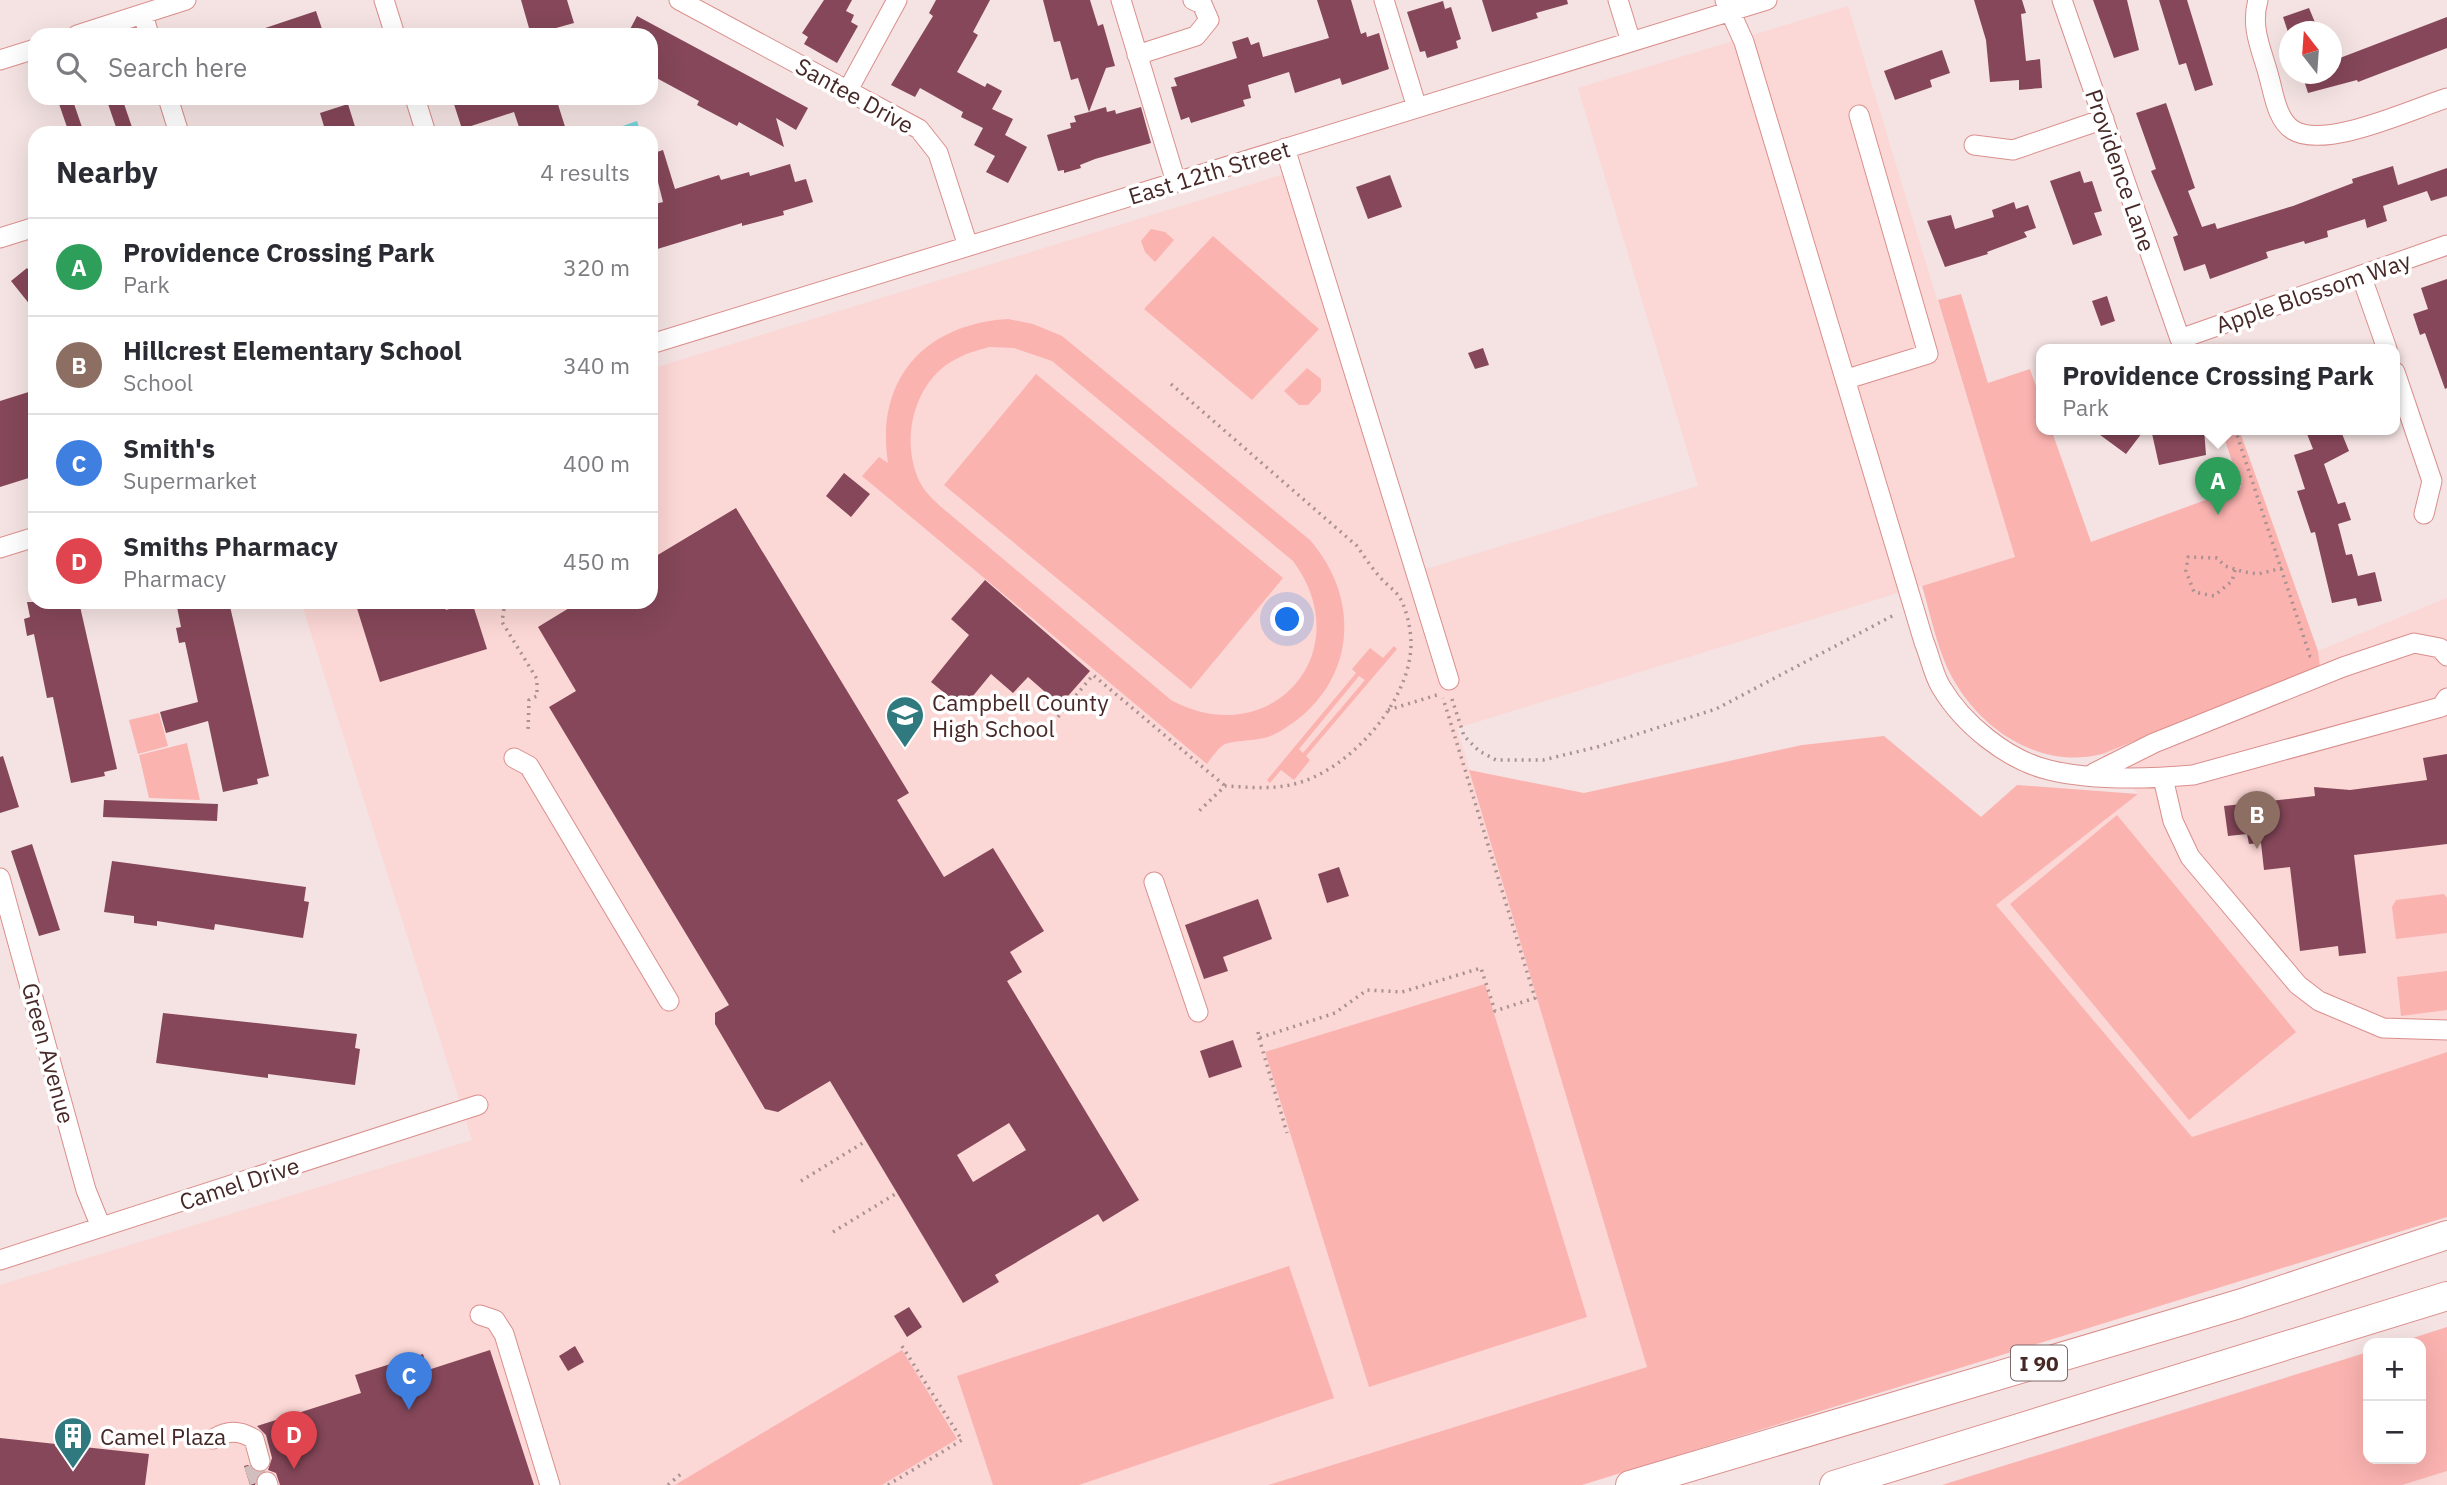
<!DOCTYPE html>
<html lang="en">
<head>
<meta charset="utf-8">
<style>
  :root { --surface:#fff; --page:#f2f2f3; --text:#2b2b33; --muted:#7c7c81; --line:#e1e1e2; --accent:#1a73e8 }
  body { margin:0; font-family:"IBM Plex Sans",sans-serif; background:var(--page); color:var(--text) }
  .controls { position:absolute; right:21px; bottom:21px; display:grid; overflow:hidden; border-radius:14px; box-shadow:0 7px 28px #0002 }
  .controls button { width:63px; height:63px; display:grid; place-items:center; padding:0; border:0; border-bottom:2px solid var(--line); background:var(--surface); color:var(--text); font:35px sans-serif }
  .compass { position:absolute; left:2279px; top:21px; width:63px; height:63px; border-radius:50%; background:var(--surface); box-shadow:0 7px 28px #0002; rotate:343deg }
  .you { position:absolute; left:1288px; top:620px; width:24px; height:24px; margin:-18px; border:5px solid #fff; border-radius:50%; background:#1a73e8; box-shadow:0 0 0 10px #1a73e833 }
  .badge { display:grid; place-items:center; width:46px; height:46px; border-radius:50%; background:var(--accent); color:#fff; font-size:23px; font-weight:700 }
  .pin { position:absolute; translate:-50% -58px; filter:drop-shadow(0 2px 4px #0008) }
  .pin::after { content:''; position:absolute; top:37px; width:24px; height:21px; background:inherit; clip-path:polygon(0 0,100% 0,50% 100%) }
  .popup { position:absolute; left:2036px; top:344px; width:364px; height:91px; box-sizing:border-box; display:grid; place-content:center; border-radius:14px; background:var(--surface); filter:drop-shadow(0 2px 5px #0005); font-size:23px; white-space:nowrap; color:var(--muted) }
  .popup b { font-size:26px; color:var(--text) }
  .popup::after { content:''; position:absolute; left:50%; top:100%; margin-left:-14px; border:14px solid transparent; border-top-color:var(--surface) }
  .list { margin:0; padding:0; list-style:none }
  h2 { display:flex; justify-content:space-between; align-items:center; height:91px; margin:0; padding:0 28px; font-size:30px }
  h2 small { font-size:23px; font-weight:400; color:var(--muted) }
  .list li { display:grid; grid-template-columns:46px 1fr auto; gap:21px; align-items:center; box-sizing:border-box; height:98px; padding:0 28px; border-top:2px solid var(--line) }
  .list b { display:block; font-size:26px; white-space:nowrap }
  .list p { margin:0; font-size:23px; white-space:nowrap; color:var(--muted) }
  .list em { font-size:23px; font-style:normal; color:var(--muted) }
  .icon { flex:none; width:38px; height:38px; fill:none; stroke:currentColor; stroke-width:2; stroke-linecap:round; stroke-linejoin:round }
  .map { position:relative; flex:none; width:2447px; height:1485px; overflow:hidden }
  .search { position:absolute; background:var(--surface); box-shadow:0 7px 28px #0002; left:28px; top:28px; width:630px; height:77px; display:flex; align-items:center; gap:18px; box-sizing:border-box; padding:0 24px; border-radius:21px; color:var(--muted); font-size:26px }
  .panel { position:absolute; background:var(--surface); box-shadow:0 7px 28px #0002; left:28px; top:126px; width:630px; height:483px; border-radius:21px }
  .map>svg:first-child { display:block }
  .built { fill:#fbd7d5 }
  .green { fill:#fbb3b0; fill-rule:evenodd }
  .water { fill:#78d2d9 }
  .building { fill:#854759; fill-rule:evenodd }
  .lines { fill:none; stroke-linecap:round; stroke-linejoin:round }
  .minor-tunnel { stroke:#d1bebd; stroke-width:19; stroke-dasharray:19 10; stroke-linecap:butt }
  .minor-casing { stroke:#da8f8c; stroke-width:21 }
  .highway-casing { stroke:#da8f8c; stroke-width:30 }
  .path { stroke:#a89190; stroke-width:3.5; stroke-dasharray:2 5; stroke-linecap:butt }
  .minor { stroke:#fff; stroke-width:19 }
  .highway { stroke:#fff; stroke-width:28 }
  .labels { text-anchor:middle; dominant-baseline:central; stroke-width:7; stroke-linejoin:round; paint-order:stroke }
  .shield { fill:#fff; stroke:#7e6868; stroke-width:2 }
  .shield-label { font-size:21px; font-weight:bold; fill:#462827 }
  .street-label { font-size:23px; fill:#462827; stroke:#fff }
  .poi-label { font-size:23px; fill:#462827; stroke:#fff; text-anchor:start }
</style>
</head>
<body>
<div class="map">
<svg width="2447" height="1485" viewBox="0 0 2447 1485">
  <rect width="100%" height="100%" fill="#f4e3e2"/>
  <!-- built -->
  <path class="built" d="M1848,6L2015,557L1457,728L1647,1367L1268,1485H0V1285L472,1140L301,602H651V369L1301,169L1423,570L1698,486L1578,88Z
    M2447,598V1052L2192,1137L1996,905L2138,794L2102,754L2320,667L2318,651Z
    M2447,1471V1485H2402Z"/>
  <!-- green -->
  <path class="green" d="M1151,229L1165,232L1174,240L1155,262L1145,252L1141,241Z
    M1213,236L1319,329L1252,400L1144,309Z
    M1961,294L1988,383L2030,369L2041,401V429H2051L2091,542L2241,487L2221,429H2239L2318,651L2320,667L2102,754C2044,769 1986,734 1956,684C1938,655 1932,619 1922,586L2015,557L1938,300Z
    M1008,319L1033,324L1062,336L1310,540C1367,606 1352,695 1273,735C1257,742 1240,739 1225,744C1219,747 1211,758 1207,764L862,476L879,457L888,463C875,379 925,324 1008,319ZM989,347L1014,348L1052,361L1293,561C1361,652 1270,754 1171,700L940,506C934,500 926,493 922,486C898,444 913,379 958,358C967,353 979,350 989,347Z
    M1307,368L1321,379V391L1308,405H1299L1284,391Z
    M1036,374L1283,578L1191,689L944,485Z
    M1394,646L1397,649L1306,756L1310,760L1294,780L1281,770L1270,783L1267,780L1356,673L1352,669L1370,648L1383,658ZM1359,676L1365,680L1303,753L1299,749Z
    M159,713L168,746L138,754L129,720Z
    M1884,736L1981,817L2017,785L2138,794L1996,905L2192,1137L2447,1052V1217L1582,1485H1268L1647,1367L1469,770L1584,793L1802,745Z
    M187,743L200,800L149,798L139,755Z
    M2117,815L2296,1032L2189,1120L2010,904Z
    M2444,894L2447,898V933L2396,939L2392,907L2396,900Z
    M2447,971V1010L2401,1016L2397,977Z
    M1485,984L1587,1317L1369,1387L1265,1052Z
    M1289,1266L1334,1398L1079,1485H993L957,1376Z
    M2447,1327V1471L2402,1485H1942L2368,1352V1459H2421V1343H2397Z
    M902,1350L957,1439L882,1485H675Z"/>
  <!-- water -->
  <path class="water" d="M637,121L641,133H605V132Z"/>
  <!-- building -->
  <path class="building" d="M521,0H567L574,23L531,35Z
    M824,0H852L846,11L854,15L851,22L858,26L837,63L804,44L808,37L802,33Z
    M936,0H990L973,32L978,35L957,72L985,87L987,83L1002,91L992,109L1013,119L1005,135L1027,147L1008,183L986,172L995,156L974,145L983,128L961,117L963,112L920,88L915,97L891,85L933,16L929,13Z
    M1043,0H1090L1098,26L1103,24L1115,66L1106,68L1089,112L1106,107L1107,112L1115,110L1116,114L1141,107L1151,143L1095,159L1080,165L1081,168L1064,173V170L1058,171L1047,135L1071,128L1070,123L1076,122L1074,116L1089,112L1078,78L1071,80L1060,41L1054,42Z
    M1317,0H1351L1361,34L1366,32L1367,37L1379,33L1389,69L1342,85L1340,78L1295,93L1289,72L1248,85L1251,98L1243,100L1245,106L1191,123L1189,117L1181,120L1171,87L1177,86L1174,78L1237,58L1232,42L1248,37L1251,45L1259,42L1263,57L1329,38Z
    M1482,0H1567L1568,4L1536,13L1538,18L1492,32Z
    M1974,0H2022L2026,13L2021,14L2026,61L2040,59L2042,88L2019,90V80L1990,82L1986,40Z
    M2093,0H2127L2139,50L2114,58Z
    M2159,0H2187L2213,85L2195,91L2186,63L2179,65Z
    M1443,1L1445,9L1451,7L1461,39L1456,41L1458,48L1427,58L1425,51L1420,52L1407,12Z
    M2309,8L2319,32H2288L2283,17Z
    M316,11L324,35H254L253,32Z
    M637,16L808,108L796,130L776,118L784,147L739,122L737,126L697,105L699,101L651,75V35H627Z
    M2447,17V48L2358,82L2357,80L2308,93L2302,74H2332V61Z
    M1942,50L1950,73L1930,80L1932,87L1895,100L1884,71Z
    M57,98H72L84,133H69Z
    M106,98H122L134,133H118Z
    M452,98H556L567,133H521L514,112L462,129Z
    M2166,103L2195,188L2188,191L2202,227L2215,223L2217,229L2293,206L2353,183L2352,179L2393,166L2398,185L2447,168V196L2431,201L2427,191L2383,206L2387,221L2367,228L2365,219L2327,231L2328,237L2305,244L2304,241L2266,252L2268,258L2210,279L2205,264L2184,271L2173,237L2178,235L2151,171L2156,169L2136,113Z
    M348,104L357,133H326L320,113Z
    M663,150L675,189L719,175L721,180L749,172L750,176L790,164L795,182L806,179L813,202L783,211L784,215L742,226V223L651,251V205L663,202L651,154Z
    M2080,171L2084,183L2092,181L2102,211L2094,213L2102,235L2073,245L2050,181Z
    M1390,175L1402,207L1368,219L1356,187Z
    M2014,202L2016,209L2028,205L2036,228L2024,232L2027,237L1987,252L1988,254L1945,267L1927,221L1951,215L1955,229L1994,217L1992,210Z
    M27,268L35,278V311L11,281Z
    M2447,279V388L2445,389L2425,333L2420,335L2413,314L2428,309L2421,288Z
    M2107,296L2115,321L2101,326L2092,301Z
    M1483,348L1489,365L1475,369L1468,353Z
    M35,390V476L0,487V401Z
    M2092,429H2145L2126,454Z
    M2151,429H2204L2206,455L2159,465Z
    M2305,429H2340L2349,451L2324,464L2338,504L2345,502L2351,520L2338,524L2346,555L2352,554L2358,576L2375,572L2382,601L2358,606L2356,598L2332,603L2315,532L2311,533L2297,491L2305,489L2294,455L2313,449Z
    M844,473L870,494L851,517L826,496Z
    M736,508L909,793L897,800L944,877L993,848L1044,931L1010,952L1022,972L1007,981L1139,1200L1103,1222L1098,1214L995,1275L999,1282L963,1303L830,1081L778,1112L765,1109L715,1024V1013L729,1005L549,707L576,691L538,627L579,602H651V559ZM1009,1123L1026,1150L973,1182L957,1155Z
    M985,580L1090,671L1060,705L1028,677L1013,693L991,674L963,708L931,682L969,635L951,619Z
    M27,602H79L117,769L104,772L105,776L71,783L53,697L47,698L34,634L27,636L24,619L30,617Z
    M176,602H229L269,776L257,779L258,784L223,792L208,721L166,733L160,712L198,702L185,642L179,643L176,628L181,627Z
    M355,602H443L446,610L472,602L487,649L380,682Z
    M2447,754V844L2354,855L2366,953L2339,956L2338,946L2300,951L2290,867L2264,870L2261,843L2249,844L2247,834L2228,836L2224,806L2315,796L2314,787L2350,790L2427,780L2423,758Z
    M3,756L19,807L0,813V757Z
    M104,800L218,804L217,821L103,817Z
    M32,844L60,930L39,936L11,851Z
    M112,861L306,887L304,901L309,902L303,938L215,924L214,930L157,921V926L134,923V916L104,912Z
    M1339,867L1349,896L1327,903L1318,874Z
    M1258,899L1272,939L1223,957L1228,971L1204,979L1185,925Z
    M163,1013L357,1034L355,1048L360,1049L355,1085L268,1074V1078L156,1063Z
    M1233,1040L1242,1067L1209,1078L1200,1051Z
    M909,1307L922,1327L907,1337L894,1316Z
    M575,1346L584,1362L568,1371L559,1356Z
    M490,1350L534,1485H280L276,1473L268,1470L272,1458L266,1435L257,1426L361,1393L355,1375L423,1354L428,1370Z
    M0,1438L149,1454L145,1485H0Z
    M248,1465L259,1473L255,1485H250L244,1466Z"/>
  <g class="lines">
    <!-- minor-tunnel -->
    <path class="minor-tunnel" d="M253,1464L260,1484"/>
    <defs>
      <path id="minor" d="M384,0L395,35
        M679,0L919,129L938,153L968,246
        M1121,0L1176,182
        M1384,0L1417,108
        M1618,0L1631,42
        M1725,0L1744,42L1924,642C1930,656 1933,674 1941,687C1963,724 2007,760 2049,770C2094,781 2148,779 2193,775L2441,707L2447,698
        M2062,0L2180,339L2447,245
        M2258,0C2250,28 2262,50 2269,77C2274,95 2277,120 2293,130C2325,150 2412,109 2447,98
        M143,14L149,35
        M77,35L186,0
        M1137,55L1196,36L1209,20L1202,4L1193,0
        M0,60L35,49
        M848,90L897,0
        M168,98L179,133
        M415,98L426,133
        M1974,145L2013,150L2104,119
        M1285,148L1449,680
        M0,238L35,227
        M2361,275L2387,349
        M651,344L1767,0
        M2395,372L2432,481L2424,514
        M1847,379L1928,354L1859,115
        M0,548L35,537
        M514,758L529,766L669,1001
        M2094,773L2154,743L2343,667L2414,643L2440,648L2447,656
        M2163,778L2173,821L2190,857L2298,985L2319,1001L2383,1028L2447,1030
        M0,878L86,1190L101,1227
        M1154,882L1198,1012
        M0,1260L478,1105
        M480,1315L495,1320L504,1334L550,1485
        M213,1439C228,1430 239,1430 254,1439L260,1461
        M267,1482L268,1485"/>
      <path id="highway" d="M1630,1485L2239,1304L2447,1235
        M1834,1485L2447,1296"/>
    </defs>
    <!-- minor casing -->
    <use href="#minor" class="minor-casing"/>
    <!-- highway casing -->
    <use href="#highway" class="highway-casing"/>
    <!-- path -->
    <path class="path" d="M1171,384L1357,546C1364,556 1371,567 1379,576C1387,586 1398,591 1403,604C1409,619 1413,640 1410,656C1403,709 1346,772 1294,784C1272,790 1248,787 1225,786L1197,813
      M2235,429L2310,656L2314,658
      M2235,570L2232,581L2214,596L2194,592L2186,571L2188,557L2217,558L2225,566L2244,572L2258,574L2283,568
      M505,602L502,622L537,679V696L529,700L528,731
      M1452,699L1464,736L1479,751L1496,760H1543L1597,747L1716,709L1896,614
      M1388,710L1440,694
      M1058,717L1093,675L1224,785
      M1258,1032L1259,1038L1335,1013L1367,990L1402,992L1481,968L1495,1011L1535,998L1443,698
      M1259,1038L1287,1133
      M801,1181L866,1141
      M833,1232L897,1193
      M668,1485L682,1473
      M888,1485L962,1440L900,1343"/>
    <!-- minor -->
    <use href="#minor" class="minor"/>
    <!-- highway -->
    <use href="#highway" class="highway"/>
  </g>
  <!-- icons -->
  <defs>
    <symbol id="school-pin" viewBox="-11 -11 22 30"><path d="M0 17L-7.5 6A9.5 9.5 0 1 1 7.5 6Z" fill="#30797e" stroke="#fff"/><path d="M0-5L7-2L0 1L-7-2ZM-4 1L0 2.5L4 1V4Q0 6-4 4Z" fill="#fff"/></symbol>
    <symbol id="building-pin" viewBox="-11 -11 22 30"><path d="M0 17L-7.5 6A9.5 9.5 0 1 1 7.5 6Z" fill="#30797e" stroke="#fff"/><path d="M-4-6H4V6H1V3H-1V6H-4ZM-2.5-4.3h1.7v1.8h-1.7ZM.8-4.3h1.7v1.8H.8ZM-2.5-1h1.7V.8h-1.7ZM.8-1h1.7V.8H.8Z" fill="#fff"/></symbol>
  </defs>
  <g fill-rule="evenodd">
    <use href="#school-pin" x="883" y="693" width="44" height="60"/>
    <use href="#building-pin" x="51" y="1414" width="44" height="60"/>
  </g>
  <g class="labels">
    <!-- shield labels -->
    <rect class="shield" x="2011" y="1345.5" width="56" height="35" rx="5"/>
    <g class="shield-label">
      <text x="2039" y="1363">I 90</text>
    </g>
    <!-- street labels -->
    <g class="street-label">
      <text transform="translate(855 95) rotate(29)">Santee Drive</text>
      <text transform="translate(2121 170) rotate(71)">Providence Lane</text>
      <text transform="translate(1209 172) rotate(-17)">East 12th Street</text>
      <text transform="translate(2313 292) rotate(-19)">Apple Blossom Way</text>
      <text transform="translate(49 1053) rotate(75)">Green Avenue</text>
      <text transform="translate(239 1183) rotate(-18)">Camel Drive</text>
    </g>
    <!-- poi labels -->
    <g class="poi-label">
      <text x="932" y="702">Campbell County<tspan x="932" dy="26">High School</tspan></text>
      <text x="100" y="1436">Camel Plaza</text>
    </g>
  </g>
</svg>
<div class="controls">
<button>+</button>
<button>−</button>
</div>
<svg class="compass" viewBox="-18 -18 36 36"><path d="M0-13l5 13h-10z" fill="#e53935"/><path d="M0 13l5-13h-10z" fill="#7c7c81"/></svg>
<div class="you"></div>
<div class="pin badge" style="left:2218px;top:515px;background:#2e9e5b">A</div>
<div class="popup"><b>Providence Crossing Park</b>Park</div>
<div class="pin badge" style="left:2257px;top:849px;background:#8d6e63">B</div>
<div class="pin badge" style="left:409px;top:1410px;background:#3f7fe0">C</div>
<div class="pin badge" style="left:294px;top:1469px;background:#e0444e">D</div>
<div class="search"><svg class="icon" aria-label="search" viewBox="0 0 24 24"><circle cx="10" cy="10" r="6"/><path d="M15 15l6 6"/></svg>Search here</div>
<section class="panel">
<h2>Nearby<small>4 results</small></h2>
<ul class="list">
<li><span class="badge" style="background:#2e9e5b">A</span><div><b>Providence Crossing Park</b><p>Park</p></div><em>320 m</em></li>
<li><span class="badge" style="background:#8d6e63">B</span><div><b>Hillcrest Elementary School</b><p>School</p></div><em>340 m</em></li>
<li><span class="badge" style="background:#3f7fe0">C</span><div><b>Smith's</b><p>Supermarket</p></div><em>400 m</em></li>
<li><span class="badge" style="background:#e0444e">D</span><div><b>Smiths Pharmacy</b><p>Pharmacy</p></div><em>450 m</em></li>
</ul>
</section>
</div>
</body>
</html>
